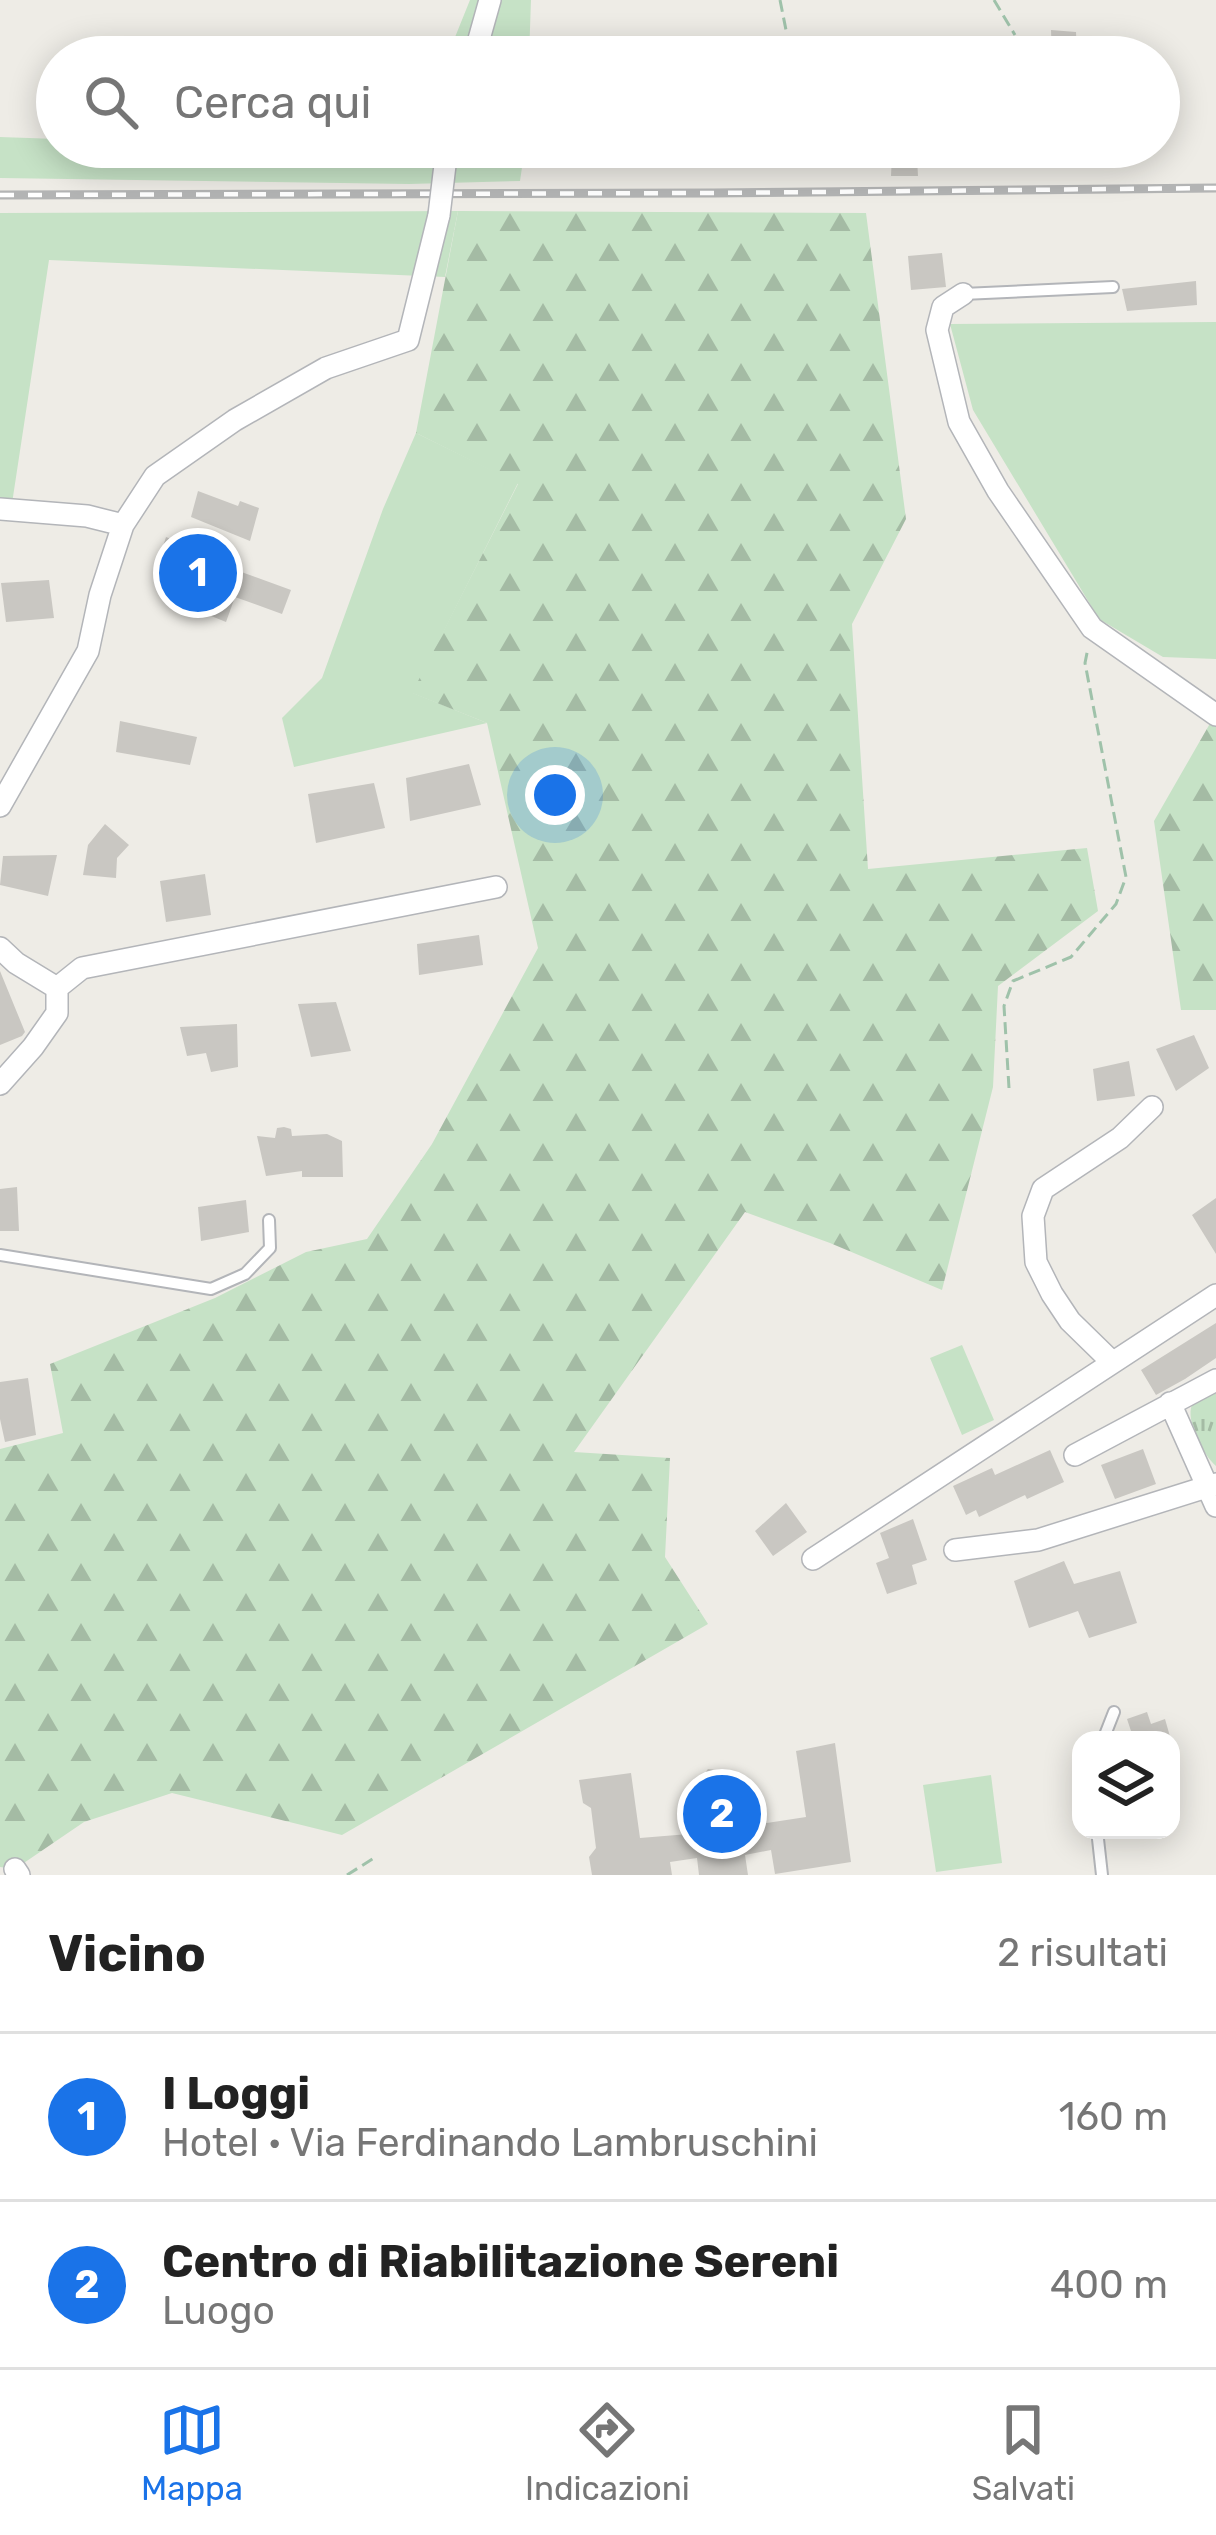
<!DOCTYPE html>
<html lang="it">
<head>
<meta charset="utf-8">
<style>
  :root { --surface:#fff; --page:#f2f2f2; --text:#222; --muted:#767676; --line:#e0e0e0; --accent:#1a73e8 }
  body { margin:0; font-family:Rubik,sans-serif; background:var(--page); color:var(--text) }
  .controls { position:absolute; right:36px; bottom:36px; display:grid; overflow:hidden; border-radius:24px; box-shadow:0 6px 30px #0003 }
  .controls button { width:108px; height:108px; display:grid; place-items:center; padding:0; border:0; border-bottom:3px solid var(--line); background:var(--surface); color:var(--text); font:60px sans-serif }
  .you { position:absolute; left:555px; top:795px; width:42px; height:42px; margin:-30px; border:9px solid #fff; border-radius:50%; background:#1a73e8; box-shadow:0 0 0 18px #1a73e833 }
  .badge { display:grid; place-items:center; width:78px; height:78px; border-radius:50%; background:var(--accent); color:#fff; font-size:39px; font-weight:700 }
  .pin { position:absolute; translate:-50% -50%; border:6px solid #fff; box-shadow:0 3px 12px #0006 }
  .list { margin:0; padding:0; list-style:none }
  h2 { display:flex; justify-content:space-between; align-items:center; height:156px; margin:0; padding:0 48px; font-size:51px }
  h2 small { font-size:39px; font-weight:400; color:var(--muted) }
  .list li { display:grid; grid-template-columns:78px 1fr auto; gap:36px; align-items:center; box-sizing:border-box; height:168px; padding:0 48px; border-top:3px solid var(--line) }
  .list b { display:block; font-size:45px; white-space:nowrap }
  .list p { margin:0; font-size:39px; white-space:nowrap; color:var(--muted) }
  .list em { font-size:39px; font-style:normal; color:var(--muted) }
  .icon { flex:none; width:66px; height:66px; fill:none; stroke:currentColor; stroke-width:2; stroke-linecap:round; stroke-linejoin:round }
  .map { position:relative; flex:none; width:1216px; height:1875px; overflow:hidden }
  .search { position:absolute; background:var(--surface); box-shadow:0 6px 30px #0003; left:36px; right:36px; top:36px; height:132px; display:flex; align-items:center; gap:30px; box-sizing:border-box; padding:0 42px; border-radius:66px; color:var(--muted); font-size:45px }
  .sheet { height:492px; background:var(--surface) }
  nav { display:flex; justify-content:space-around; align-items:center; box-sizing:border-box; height:168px; border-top:3px solid var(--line); background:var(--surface); font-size:33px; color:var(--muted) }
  nav a { display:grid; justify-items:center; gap:6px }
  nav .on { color:var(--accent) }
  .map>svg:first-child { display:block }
  .green { fill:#c6e2c6 }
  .forest { fill:url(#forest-firs) }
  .park { fill:url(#park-tufts) }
  .building { fill:#c9c7c2 }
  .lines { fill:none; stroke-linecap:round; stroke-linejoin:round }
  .service-casing { stroke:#b3b5b9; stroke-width:14 }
  .minor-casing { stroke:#b3b5b9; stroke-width:24 }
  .path { stroke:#9fc2aa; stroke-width:3; stroke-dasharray:12 6; stroke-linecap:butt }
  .service { stroke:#fff; stroke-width:10 }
  .minor { stroke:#fff; stroke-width:21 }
  .rail-casing { stroke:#b3b4b4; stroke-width:9 }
  .rail { stroke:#fff; stroke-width:4.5; stroke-dasharray:14; stroke-linecap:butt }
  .minor-bridge-casing { stroke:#b3b5b9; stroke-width:24; stroke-linecap:butt }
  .minor-bridge { stroke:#fff; stroke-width:21 }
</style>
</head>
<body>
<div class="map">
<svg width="1216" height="1875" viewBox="0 0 1216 1875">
  <defs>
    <pattern id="forest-firs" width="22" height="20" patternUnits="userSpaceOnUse" patternTransform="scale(3)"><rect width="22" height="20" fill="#c6e2c6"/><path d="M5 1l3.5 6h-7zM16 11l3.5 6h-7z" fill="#a4bba4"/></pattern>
    <pattern id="park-tufts" width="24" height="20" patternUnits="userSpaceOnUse" patternTransform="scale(3)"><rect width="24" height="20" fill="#c6e2c6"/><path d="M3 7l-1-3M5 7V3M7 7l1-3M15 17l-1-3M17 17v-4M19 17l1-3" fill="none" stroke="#a4bba4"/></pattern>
  </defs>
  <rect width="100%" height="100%" fill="#eeece6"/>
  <!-- green -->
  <path class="green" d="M470,0H531L529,57H447Z
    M0,137L57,139V147H525L520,181L409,184L0,178Z
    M458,211L445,277L49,260L11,510L0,509V213Z
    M1216,322V659L1163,657L1099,619L973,410L950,324Z
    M416,433L518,483L413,693L487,723L294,767L282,718L322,678L383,509Z
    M962,1345L994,1420L962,1435L930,1358Z
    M991,1775L1002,1863L936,1872L923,1785Z"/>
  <!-- forest -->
  <path class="forest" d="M458,211L866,213L906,519L852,624L868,869L1087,848L1098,911L998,986L993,1087L942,1290L830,1243L745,1212L574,1452L670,1458L665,1557L708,1624L342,1835L172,1793L84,1822L15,1869L0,1867V1449L63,1433L50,1364L215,1298L306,1252L367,1239L432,1144L538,948L487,723L412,693L518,484L416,433Z
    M1216,713V1010H1181L1154,821Z"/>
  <!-- park -->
  <path class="park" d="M1216,1388V1466C1204,1456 1185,1420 1192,1405C1197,1395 1207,1392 1216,1388Z"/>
  <!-- building -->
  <path class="building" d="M1051,30L1076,32L1077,57H1052Z
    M892,153H908V157L917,158L918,176H891Z
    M942,253L946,287L911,290L908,256Z
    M1196,281L1197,305L1127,311L1122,289Z
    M198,491L238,506L240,501L259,508L250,541L191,517Z
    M166,537L235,565L233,569L291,590L282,614L235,597L226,622L189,607L194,597L182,591L189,575L158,562Z
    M49,580L54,618L6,622L1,583Z
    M120,721L197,737L190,765L116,752Z
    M469,764L481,805L410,821L406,778Z
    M374,783L385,828L316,843L308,794Z
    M105,824L129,845L117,858L116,878L83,875L88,845Z
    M57,855L48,896L0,885L3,856Z
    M205,874L211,915L166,922L160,881Z
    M479,935L483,965L419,975L417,944Z
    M0,971L25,1032L22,1036L0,1045Z
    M336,1002L351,1051L311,1057L298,1004Z
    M237,1024L238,1067L211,1072L206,1053L187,1056L180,1027Z
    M1194,1035L1209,1068L1176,1091L1156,1049Z
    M1129,1061L1135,1096L1097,1101L1093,1069Z
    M284,1127L291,1129L292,1136L327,1134L342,1141L343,1177H302V1171L266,1176L257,1136L275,1138L277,1128Z
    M17,1187L19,1231H0V1189Z
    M1216,1198V1254L1192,1215Z
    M246,1200L249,1232L201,1241L198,1207Z
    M1216,1323V1358L1185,1379L1156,1395L1141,1370Z
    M28,1378L36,1435L5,1442L0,1419V1382Z
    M1143,1449L1156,1484L1115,1499L1101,1465Z
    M1050,1450L1064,1482L1027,1499L1025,1495L979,1517L976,1510L966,1515L953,1486L992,1468L995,1475Z
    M786,1503L807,1532L773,1556L755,1531Z
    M913,1519L927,1560L912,1565L917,1584L887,1594L876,1563L889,1558L880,1533Z
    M1064,1561L1074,1584L1120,1571L1137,1623L1089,1638L1078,1611L1029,1628L1014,1581Z
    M1147,1712L1151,1724L1165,1719L1171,1740H1134L1127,1719Z
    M835,1743L851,1862L775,1874L771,1850L745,1855L748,1875H699L697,1858L670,1862L672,1875H592L589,1857L596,1848L591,1808L583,1803L579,1780L631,1773L640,1838L701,1833L694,1787L708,1769L725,1771L740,1789L747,1826L806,1817L796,1751Z"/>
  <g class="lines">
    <defs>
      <path id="service" d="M963,294L1113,287
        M0,1255L211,1289L245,1274L270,1248L269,1220
        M1103,1740L1114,1712
        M1097,1830L1102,1875"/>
      <path id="minor" d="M474,57L490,0
        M963,294L943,307L937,330L959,422L998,491L1092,628L1216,715
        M0,509L87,516L123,525
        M0,806L88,651L100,595L123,525L155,476L235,420L326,368L408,340L439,215
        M0,948L16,963L57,988
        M57,988L82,968L496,887
        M0,1084L33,1047L57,1013V988
        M1112,1362L1070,1321L1052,1294L1036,1262L1033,1216L1043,1189L1120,1138L1152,1107
        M1170,1403L1216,1506
        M1075,1455L1216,1380
        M955,1550L1038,1540L1216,1484
        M813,1559L1216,1295
        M15,1869L19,1875"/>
    </defs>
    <!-- service casing -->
    <use href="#service" class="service-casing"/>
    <!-- minor casing -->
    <use href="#minor" class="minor-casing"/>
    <!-- path -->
    <path class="path" d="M780,0L787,35
      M994,0L1015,35
      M1009,1088L1004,1006L1013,981L1071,957L1116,904L1126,877L1085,663L1088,648
      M347,1875L374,1858"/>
    <!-- service -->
    <use href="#service" class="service"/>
    <!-- minor -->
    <use href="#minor" class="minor"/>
    <defs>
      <path id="rail" d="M0,195L714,193L1216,188"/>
    </defs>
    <!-- rail casing -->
    <use href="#rail" class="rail-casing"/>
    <!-- rail -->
    <use href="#rail" class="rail"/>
    <defs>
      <path id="minor-bridge" d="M439,215L445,165"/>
    </defs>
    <!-- minor-bridge casing -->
    <use href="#minor-bridge" class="minor-bridge-casing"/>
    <!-- minor-bridge -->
    <use href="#minor-bridge" class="minor-bridge"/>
  </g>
</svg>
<div class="controls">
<button><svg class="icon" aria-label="layers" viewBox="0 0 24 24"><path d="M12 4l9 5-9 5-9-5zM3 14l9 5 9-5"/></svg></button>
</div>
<div class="you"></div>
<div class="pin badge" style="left:198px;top:573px">1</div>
<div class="pin badge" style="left:722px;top:1814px">2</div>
<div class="search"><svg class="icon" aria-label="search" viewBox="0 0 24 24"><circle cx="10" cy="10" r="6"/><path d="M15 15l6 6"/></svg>Cerca qui</div>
</div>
<section class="sheet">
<h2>Vicino<small>2 risultati</small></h2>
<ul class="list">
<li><span class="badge">1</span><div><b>I Loggi</b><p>Hotel · Via Ferdinando Lambruschini</p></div><em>160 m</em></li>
<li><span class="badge">2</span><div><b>Centro di Riabilitazione Sereni</b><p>Luogo</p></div><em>400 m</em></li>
</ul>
</section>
<nav>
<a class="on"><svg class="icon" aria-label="map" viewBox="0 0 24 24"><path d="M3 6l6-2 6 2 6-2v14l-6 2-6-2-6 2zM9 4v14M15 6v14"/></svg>Mappa</a>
<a><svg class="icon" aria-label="directions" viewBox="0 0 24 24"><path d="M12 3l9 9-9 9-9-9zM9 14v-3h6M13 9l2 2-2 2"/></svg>Indicazioni</a>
<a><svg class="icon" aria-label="saved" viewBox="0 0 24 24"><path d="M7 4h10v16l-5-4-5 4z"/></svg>Salvati</a>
</nav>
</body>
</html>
